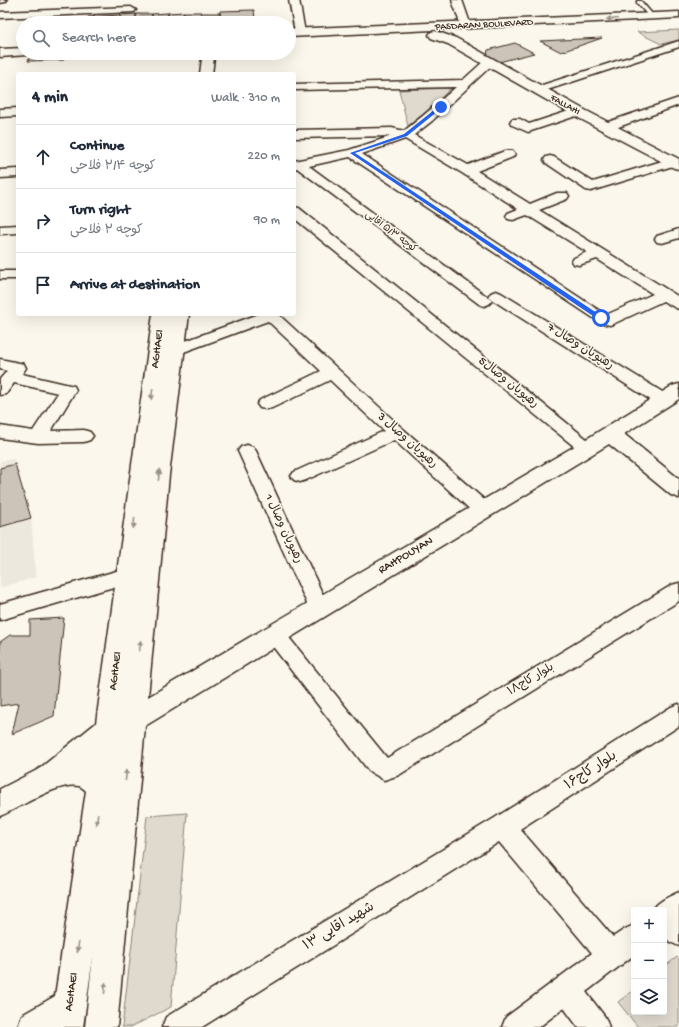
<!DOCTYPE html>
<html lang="en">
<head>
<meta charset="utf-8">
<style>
  :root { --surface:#fff; --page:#f2f2f3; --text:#1f2937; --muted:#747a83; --line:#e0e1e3 }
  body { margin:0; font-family:"Gochi Hand","Playpen Sans Arabic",sans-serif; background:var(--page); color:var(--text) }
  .controls { position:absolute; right:12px; bottom:12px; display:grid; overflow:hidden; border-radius:4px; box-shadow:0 4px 16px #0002 }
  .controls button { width:36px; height:36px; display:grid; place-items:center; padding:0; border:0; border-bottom:1px solid var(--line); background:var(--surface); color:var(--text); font:20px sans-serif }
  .stop { position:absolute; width:12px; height:12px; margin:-9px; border:3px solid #2563eb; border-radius:50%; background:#fff }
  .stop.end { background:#2563eb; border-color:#fff; box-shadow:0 1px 4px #0008 }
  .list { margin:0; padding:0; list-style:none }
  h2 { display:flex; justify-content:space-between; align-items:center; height:52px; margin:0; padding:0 16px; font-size:17px }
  h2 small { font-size:13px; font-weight:400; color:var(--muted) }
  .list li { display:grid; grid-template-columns:26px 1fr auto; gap:12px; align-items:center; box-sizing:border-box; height:64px; padding:0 16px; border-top:1px solid var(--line) }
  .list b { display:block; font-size:15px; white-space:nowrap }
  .list p { margin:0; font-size:13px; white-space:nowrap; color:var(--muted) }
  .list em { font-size:13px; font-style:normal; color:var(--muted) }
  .icon { flex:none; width:22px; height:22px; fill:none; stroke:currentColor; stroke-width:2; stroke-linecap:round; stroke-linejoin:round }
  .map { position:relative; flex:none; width:679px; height:1027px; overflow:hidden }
  .search { position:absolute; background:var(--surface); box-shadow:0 4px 16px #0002; left:16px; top:16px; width:280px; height:44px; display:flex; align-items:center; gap:10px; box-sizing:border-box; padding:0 14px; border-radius:22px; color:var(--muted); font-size:15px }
  .panel { position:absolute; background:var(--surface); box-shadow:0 4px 16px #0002; left:16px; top:72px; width:280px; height:244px; border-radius:4px }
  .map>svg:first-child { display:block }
  .built { fill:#ede8dd }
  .green { fill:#dfd9ce; stroke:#8d8276 }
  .building { fill:#ccc4b9; stroke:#3b2a1e }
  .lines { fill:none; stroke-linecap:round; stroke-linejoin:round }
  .lane-casing { stroke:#3b2a1e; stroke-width:3 }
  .street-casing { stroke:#3b2a1e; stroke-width:3 }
  .secondary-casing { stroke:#3b2a1e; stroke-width:3 }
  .primary-casing { stroke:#3b2a1e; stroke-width:3 }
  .lane { fill:#fbf7ec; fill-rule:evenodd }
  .street { fill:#fbf7ec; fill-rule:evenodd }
  .secondary { fill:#fbf7ec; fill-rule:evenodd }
  .primary { fill:#fbf7ec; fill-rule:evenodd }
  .oneway { fill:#9b9085 }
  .route { fill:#2563eb }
  .labels { text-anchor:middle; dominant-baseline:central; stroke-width:3; stroke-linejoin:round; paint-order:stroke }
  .far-street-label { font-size:10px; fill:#3b2a1e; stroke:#fbf7ec }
  .street-label { font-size:12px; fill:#3b2a1e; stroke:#fbf7ec }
  .near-street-label { font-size:14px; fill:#3b2a1e; stroke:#fbf7ec }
</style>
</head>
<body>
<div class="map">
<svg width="679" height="1027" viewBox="0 0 679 1027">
  <rect width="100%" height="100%" fill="#fbf7ec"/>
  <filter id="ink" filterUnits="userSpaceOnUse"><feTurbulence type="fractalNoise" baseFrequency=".025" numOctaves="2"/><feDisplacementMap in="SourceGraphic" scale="8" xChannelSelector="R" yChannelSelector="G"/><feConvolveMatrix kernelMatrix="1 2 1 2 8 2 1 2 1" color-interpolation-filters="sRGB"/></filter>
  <g filter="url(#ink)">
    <!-- built -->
    <path class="built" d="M14,459L31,518L36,577L0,588V461Z"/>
    <!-- green -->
    <path class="green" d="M679,30V40L661,44L637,32Z
      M451,88L426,112L408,126L399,90Z
      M187,813L171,1007L131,1027H122L147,816Z
      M677,957L679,959V1027H638L618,1002L634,990V1012H664V967Z"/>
    <!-- building -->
    <path class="building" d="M254,10L255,20L220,21V11Z
      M184,12H201V23L184,22Z
      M184,12V22L168,23V13Z
      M168,13V23H152V14Z
      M201,13H220V22L201,23Z
      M136,14V23H120V15Z
      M136,14H152V23H136Z
      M120,15V23H103L104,16Z
      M104,16L103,23H87L88,17Z
      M602,38L561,52L540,41Z
      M515,43L534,53L499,62L487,55L488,50Z
      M43,53H66L64,60L28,61L31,54Z
      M15,464L31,518L0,527V468Z
      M64,618L54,716L12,734L19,703L0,706V642L10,635H30V620Z"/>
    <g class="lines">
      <defs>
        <path id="lane" d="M637,1H641L654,16V18H650L637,3Z"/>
        <path id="street" d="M0,0H7L5,2L0,3Z
          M289,0H299L305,32L304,34L300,35L295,32Z
          M452,0H462L471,26L470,28L466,29L461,26Z
          M131,7L136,10L134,12L0,18V12Z
          M679,41V47L541,92H533L531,90L533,88Z
          M489,59L494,62L493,64L432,121L414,135L468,165L505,151H513L515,154L513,157L477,171L530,204L557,193H567L569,196L567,199L539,210L679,297V309L674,307L663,301L615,323L610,325L601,323L350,157L309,166L489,298L492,301L489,304L484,306L479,304L297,168L294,169V161L349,150L392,136L294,138V130L392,128L404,131L424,115L456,87L294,90V84L463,80L485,60ZM405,139L462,173L518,209L508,213L506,216L508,219L513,220L527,215L587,252L574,258L572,261L574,264L579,265L597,259L653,294L606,315L362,154Z
          M679,98V105L610,130H602L600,127L602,124Z
          M18,108V116L0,117V109Z
          M578,108L582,110L584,112L582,114L528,132L512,125L510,122L512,119H520L529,124Z
          M550,156L554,157L593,182L672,158L676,159L678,162L676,165L591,191L586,190L546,163L544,160L546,157Z
          M18,169V177L0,178V170Z
          M294,207L299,208L593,444L596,448L593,452L587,454L581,452L294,218Z
          M18,225V233L0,234V226Z
          M679,229V238L662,243L657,242L655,239L657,236Z
          M0,271H18V279H0Z
          M496,291L501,293L669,396L671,400L669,404L663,405L657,404L491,299L488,296L491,293Z
          M259,314H278L402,428L489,504L491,509L489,514L482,516L475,514L394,440L306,480L300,482L294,480L291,476L294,472L384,431L330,380L272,408L266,409L260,408L257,404L260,400L321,371L268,321L181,353L175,355L169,353L167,350L169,347Z
          M0,359L24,364L26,368L22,374L74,386L76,390L51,431L84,430L90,432L93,436L90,440L84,442L38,443L0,438V426L33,431L58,393L14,383L6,394L0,395V379L7,371L0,369Z
          M247,445L253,447L256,451L329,608L326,614L319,616L312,614L309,608L238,451L241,447Z
          M127,568L134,571L137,576L134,581L0,620V604Z
          M679,583V601L504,709L399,775L384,780L369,771L264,635L268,629L275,626L282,629L387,758L672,585Z
          M679,704V726L520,829L613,937L625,929L634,925V955L586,992L605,1017L609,1027H578L564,1008L539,1027H502L506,1017L592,953L499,842L202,1027H162L166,1017L493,819L671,707Z
          M679,892V946L670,942L664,936V910H653C657,901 671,896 679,892Z"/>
        <path id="secondary" d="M435,31L456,38L583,109L679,159V169L674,168L573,115L448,44L431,38L429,35L431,32Z
          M206,53H218L214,58L212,74H200L202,58Z
          M153,314H171L170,322L171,314H189L169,475L148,697L580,443L672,386L679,384V399L624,434L679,479V498L671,495L609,444L145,726L117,1027H85L93,956L83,1027H18L22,1015L55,996L86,791C84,789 82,787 79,786C58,781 20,808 0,816V789L39,769L96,723Z"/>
        <path id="primary" d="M679,12V18L289,37V29Z
          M23,48V53H28L27,55L0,57V49Z"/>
      </defs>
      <!-- lane casing -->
      <use href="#lane" class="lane-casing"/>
      <!-- street casing -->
      <use href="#street" class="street-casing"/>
      <!-- secondary casing -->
      <use href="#secondary" class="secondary-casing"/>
      <!-- primary casing -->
      <use href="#primary" class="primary-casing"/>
      <!-- lane -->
      <use href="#lane" class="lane"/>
      <!-- street -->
      <use href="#street" class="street"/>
      <!-- secondary -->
      <use href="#secondary" class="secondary"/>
      <!-- primary -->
      <use href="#primary" class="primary"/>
    </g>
    <!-- one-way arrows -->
    <defs><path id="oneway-solid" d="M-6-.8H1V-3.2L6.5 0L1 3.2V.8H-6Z"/></defs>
    <g class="oneway">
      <use href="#oneway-solid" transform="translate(612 19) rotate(177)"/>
      <use href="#oneway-solid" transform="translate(152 394) rotate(98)"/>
      <use href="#oneway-solid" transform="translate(159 475) rotate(-83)"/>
      <use href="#oneway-solid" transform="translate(134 523) rotate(98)"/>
      <use href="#oneway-solid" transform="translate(140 646) rotate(-84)"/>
      <use href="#oneway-solid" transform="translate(126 775) rotate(-84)"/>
      <use href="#oneway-solid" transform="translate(97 819) rotate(98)"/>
      <use href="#oneway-solid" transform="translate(78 947) rotate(98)"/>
      <use href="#oneway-solid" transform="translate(105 988) rotate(-84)"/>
    </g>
  </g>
  <!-- route -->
  <path class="route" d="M439,106L443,107L407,136L355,153L603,317V320H599L350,153L404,134Z"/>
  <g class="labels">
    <!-- far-street labels -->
    <g class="far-street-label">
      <text transform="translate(484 25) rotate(-3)">PASDARAN BOULEVARD</text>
      <text transform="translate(565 105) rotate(29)">FALLAHI</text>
      <text transform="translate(391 232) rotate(37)">کوچه ۵/۳ آقایی</text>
    </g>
    <!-- street labels -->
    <g class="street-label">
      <text transform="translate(580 347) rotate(32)">7 رهپویان وصال</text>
      <text transform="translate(158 349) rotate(-83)">AGHAEI</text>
      <text transform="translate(508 383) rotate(39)">رهپویان وصال5</text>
      <text transform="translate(407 441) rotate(42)">3 رهپویان وصال</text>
      <text transform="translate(283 529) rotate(65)">1 رهپویان وصال</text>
      <text transform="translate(406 556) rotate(-31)">RAHPOUYAN</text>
      <text transform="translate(116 671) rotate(-83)">AGHAEI</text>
      <text transform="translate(531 680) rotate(-31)">بلوار کاج۱۸</text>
      <text transform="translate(72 992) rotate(-82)">AGHAEI</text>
    </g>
    <!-- near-street labels -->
    <g class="near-street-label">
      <text transform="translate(591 771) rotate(-33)">بلوار کاج۱۶</text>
      <text transform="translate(339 927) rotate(-31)">شهید اقایی ۱۳</text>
    </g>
  </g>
</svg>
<div class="controls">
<button>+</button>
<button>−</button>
<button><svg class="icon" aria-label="layers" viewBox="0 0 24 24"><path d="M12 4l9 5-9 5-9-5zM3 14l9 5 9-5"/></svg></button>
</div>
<div class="stop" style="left:601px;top:318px"></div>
<div class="stop end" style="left:441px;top:107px"></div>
<div class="search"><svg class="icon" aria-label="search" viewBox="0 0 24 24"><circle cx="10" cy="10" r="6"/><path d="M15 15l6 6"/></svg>Search here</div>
<section class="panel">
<h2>4 min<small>Walk · 310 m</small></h2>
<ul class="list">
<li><svg class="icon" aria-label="ahead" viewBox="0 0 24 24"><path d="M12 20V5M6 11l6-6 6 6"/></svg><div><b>Continue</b><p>کوچه ۲/۴ فلاحی</p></div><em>220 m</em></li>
<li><svg class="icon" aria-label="right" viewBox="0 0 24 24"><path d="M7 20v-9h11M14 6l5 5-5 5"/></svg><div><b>Turn right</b><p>کوچه ۲ فلاحی</p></div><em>90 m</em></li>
<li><svg class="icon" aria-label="arrive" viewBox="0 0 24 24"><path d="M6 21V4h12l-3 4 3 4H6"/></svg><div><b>Arrive at destination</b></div></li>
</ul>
</section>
</div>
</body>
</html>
